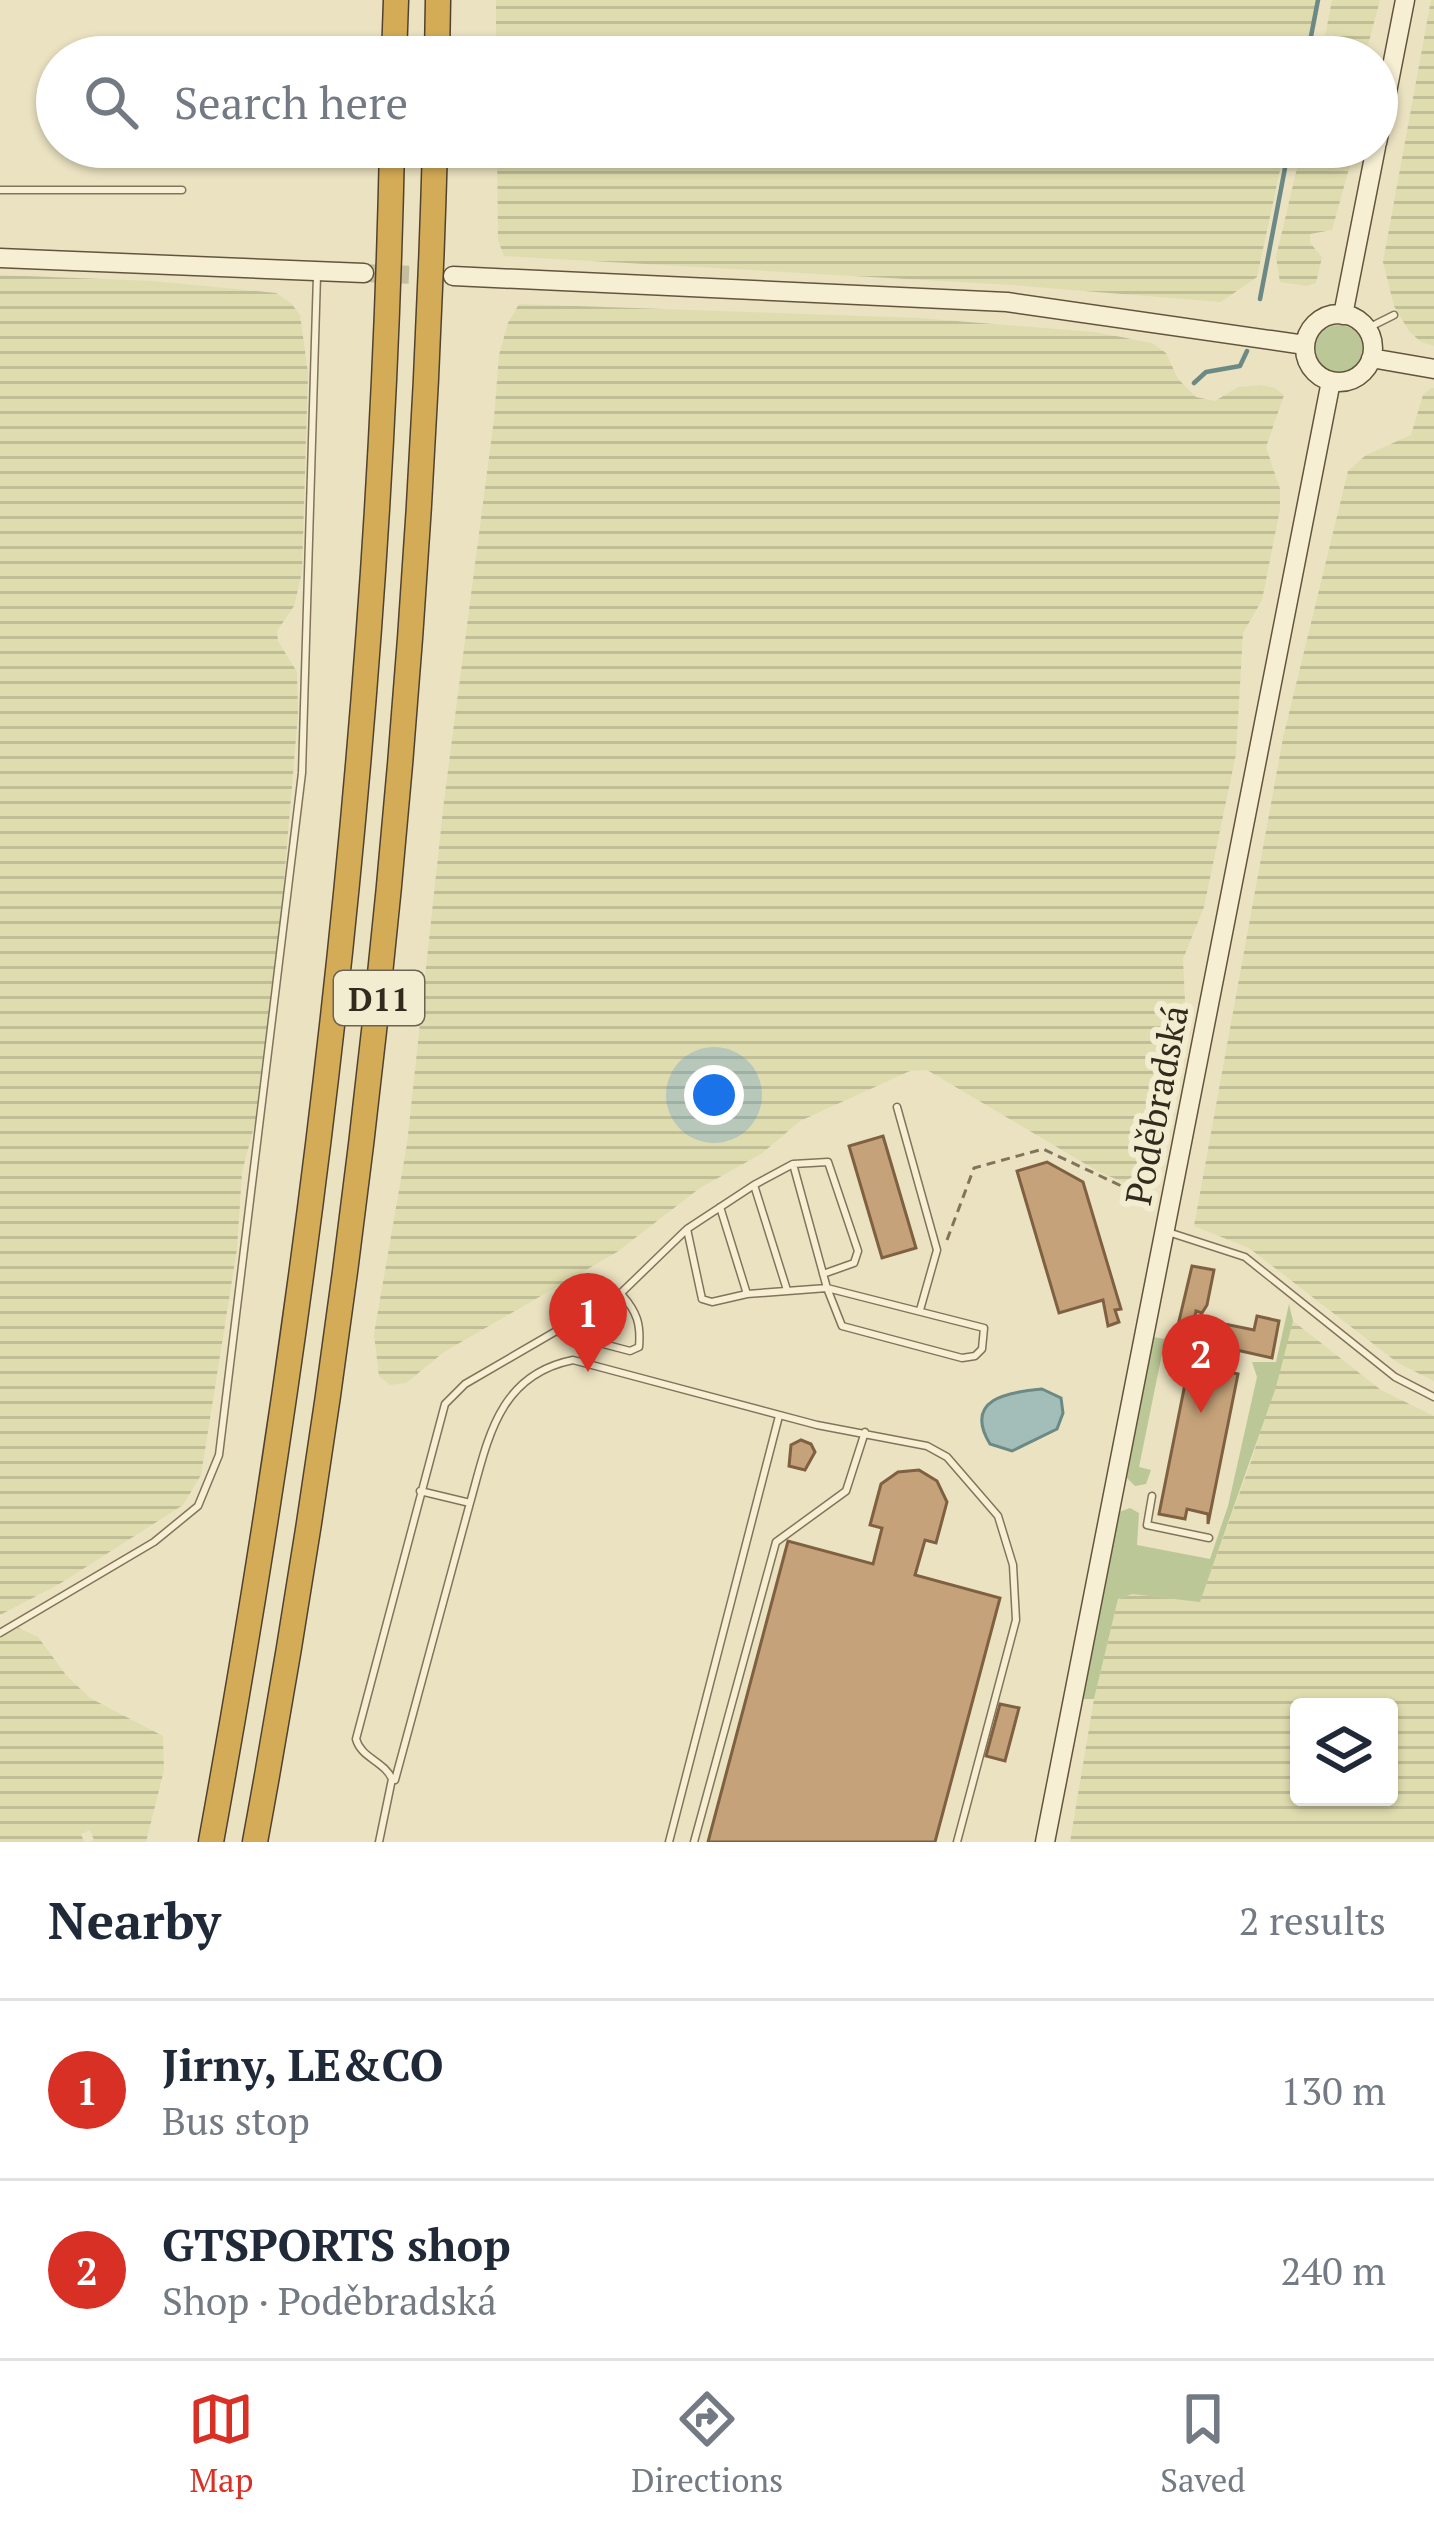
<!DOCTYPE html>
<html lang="en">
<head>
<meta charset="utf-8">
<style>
  :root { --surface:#fff; --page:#f6f6f7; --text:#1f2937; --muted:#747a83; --line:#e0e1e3; --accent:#d93025 }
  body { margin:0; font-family:"PT Serif",serif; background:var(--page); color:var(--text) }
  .controls { position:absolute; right:36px; bottom:36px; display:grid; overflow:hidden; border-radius:12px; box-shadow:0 3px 9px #0004 }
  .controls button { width:108px; height:108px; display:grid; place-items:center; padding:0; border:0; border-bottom:3px solid var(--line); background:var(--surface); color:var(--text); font:60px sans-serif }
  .you { position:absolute; left:714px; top:1095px; width:42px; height:42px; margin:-30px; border:9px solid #fff; border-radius:50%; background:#1a73e8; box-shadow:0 0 0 18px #1a73e833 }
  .badge { display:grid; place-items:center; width:78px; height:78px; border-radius:50%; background:var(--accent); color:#fff; font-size:39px; font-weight:700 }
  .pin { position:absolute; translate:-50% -99px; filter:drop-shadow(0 3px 6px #0008) }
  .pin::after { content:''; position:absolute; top:63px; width:42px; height:36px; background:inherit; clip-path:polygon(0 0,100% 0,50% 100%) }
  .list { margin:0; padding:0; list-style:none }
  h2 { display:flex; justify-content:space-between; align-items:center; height:156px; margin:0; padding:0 48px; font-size:51px }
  h2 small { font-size:39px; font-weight:400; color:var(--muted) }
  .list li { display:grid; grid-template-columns:78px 1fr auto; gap:36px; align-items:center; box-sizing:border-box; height:180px; padding:0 48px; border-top:3px solid var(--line) }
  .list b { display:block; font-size:45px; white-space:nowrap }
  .list p { margin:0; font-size:39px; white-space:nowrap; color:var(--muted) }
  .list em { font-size:39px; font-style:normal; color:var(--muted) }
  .icon { flex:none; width:66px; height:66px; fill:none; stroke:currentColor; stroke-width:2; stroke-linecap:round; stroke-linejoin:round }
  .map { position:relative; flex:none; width:1434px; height:1842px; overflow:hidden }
  .search { position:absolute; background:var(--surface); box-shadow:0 3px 9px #0004; left:36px; right:36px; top:36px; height:132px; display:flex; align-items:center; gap:30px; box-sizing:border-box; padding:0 42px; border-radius:66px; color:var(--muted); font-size:45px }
  .sheet { height:516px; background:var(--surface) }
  nav { display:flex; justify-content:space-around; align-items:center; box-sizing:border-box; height:168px; border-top:3px solid var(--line); background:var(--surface); font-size:33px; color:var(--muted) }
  nav a { display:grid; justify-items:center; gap:6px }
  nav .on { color:var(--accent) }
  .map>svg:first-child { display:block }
  .farmland { fill:url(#farmland-rules); fill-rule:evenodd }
  .grass { fill:#bbc796 }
  .water { fill:#a3bdb8; stroke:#6b8985; stroke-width:3 }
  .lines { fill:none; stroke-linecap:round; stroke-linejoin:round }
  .stream { stroke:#6b8985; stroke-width:4.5 }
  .building { fill:#c5a279; stroke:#7f6142; stroke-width:3 }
  .secondary-tunnel { stroke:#c5bda0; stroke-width:18; stroke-dasharray:18 9; stroke-linecap:butt }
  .lane-casing { stroke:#82745a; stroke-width:9 }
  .secondary-casing { stroke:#63553d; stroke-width:21 }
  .highway-casing { stroke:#50422e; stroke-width:27 }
  .path { stroke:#82745a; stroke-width:3; stroke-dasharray:9 6; stroke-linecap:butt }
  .lane { stroke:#f6efd3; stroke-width:6 }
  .secondary { stroke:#f6efd3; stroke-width:18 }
  .highway { stroke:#d4ac57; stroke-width:24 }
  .labels { text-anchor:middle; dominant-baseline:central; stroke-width:12; stroke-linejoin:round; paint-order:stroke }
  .shield { fill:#f2ecd0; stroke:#6c6453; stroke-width:3 }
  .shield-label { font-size:33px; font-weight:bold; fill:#332a1d }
  .street-label { font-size:36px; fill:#332a1d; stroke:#f2ecd0 }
</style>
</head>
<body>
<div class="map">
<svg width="1434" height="1842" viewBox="0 0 1434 1842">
  <defs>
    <pattern id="farmland-rules" width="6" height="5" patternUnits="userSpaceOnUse" patternTransform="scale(3)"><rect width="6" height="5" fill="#dfddaf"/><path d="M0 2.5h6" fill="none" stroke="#c0be96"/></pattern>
  </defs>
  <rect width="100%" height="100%" fill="#eae2c1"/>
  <!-- farmland -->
  <path class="farmland" d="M496,0H1317L1305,57H496Z
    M1332,0H1380L1368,45L1347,57H1321Z
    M1431,0H1434V346L1421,342L1409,331L1394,306L1383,262Z
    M497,147H1285L1257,277L1221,302L1011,285L504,256L498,240Z
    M1302,147H1355L1332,230L1310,234V243L1322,257L1316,283L1307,286L1280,282L1276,257Z
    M0,275L153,281L276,293L291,303L300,315L308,373L302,572L294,606L277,631L278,641L297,672L298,714L279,941L261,1100L242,1172L237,1249L201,1475L183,1505L61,1583L0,1615Z
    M519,304L919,318L1095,332L1152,343L1166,353L1178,379L1196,397L1215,401L1238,387L1261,385L1275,388L1284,395L1266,447L1280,489V509L1262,600L1243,633L1236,754L1204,907L1183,959L1185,1001L1152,1169L1133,1186L1099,1172L927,1070L910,1071L800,1121L761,1154L700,1188L617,1252L444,1352L406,1383L390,1385L379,1376L374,1334L407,1144L444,801L494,419L499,355L508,323Z
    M1431,388H1434V1381L1398,1363L1249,1248L1194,1226L1283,738L1348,471L1366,455L1411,435L1423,395Z
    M1293,1321L1381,1390L1434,1416V1842H1070L1094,1699L1118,1599L1132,1594L1200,1601L1252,1459ZM1299,1707H1389V1797H1299Z
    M19,1628L38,1637L66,1675L90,1698L163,1736L164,1770L146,1842H90L94,1840L90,1830L81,1834L84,1842H0V1635Z"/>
  <!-- grass -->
  <path class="grass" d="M1315 349a24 24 0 1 1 48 0a24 24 0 1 1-48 0Z
    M1289,1304L1293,1321L1276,1387L1200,1602L1132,1594L1118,1599L1094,1699H1083L1119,1512L1130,1508L1139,1513L1137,1545L1210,1559L1228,1506L1257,1377L1252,1362H1276Z
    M1153,1337L1165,1339L1139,1467L1151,1470L1146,1484L1135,1486L1126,1477Z"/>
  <!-- water -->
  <path class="water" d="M1042,1389L1061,1398L1063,1413L1057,1429L1012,1451L990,1444C963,1399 1008,1392 1042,1389Z"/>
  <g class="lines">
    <!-- stream -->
    <path class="stream" d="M1307,57L1318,0
      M1260,299L1289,147
      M1194,383L1206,372L1240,366L1247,351"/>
  </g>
  <!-- building -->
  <path class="building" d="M883,1136L916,1248L882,1258L849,1146Z
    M1047,1162L1083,1182L1121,1309L1115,1310L1119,1322L1108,1326L1103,1300L1059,1313L1017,1171Z
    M1192,1266L1214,1270L1207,1305L1202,1313L1196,1311L1190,1341L1175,1338Z
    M1257,1316L1279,1321L1272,1358L1201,1342L1205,1320L1254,1330Z
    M1189,1364L1238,1374L1208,1524V1514L1187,1509L1185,1519L1159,1514Z
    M801,1440L811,1444L815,1452L805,1470L789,1466L791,1445Z
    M919,1470L937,1481L947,1502L936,1543L925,1540L915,1575L1000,1598L935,1842H708L788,1541L873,1564L882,1528L870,1525L881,1484L898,1472Z
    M1000,1704L1019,1708L1005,1761L986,1756Z"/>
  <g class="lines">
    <!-- secondary-tunnel -->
    <path class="secondary-tunnel" d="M364,273L442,276"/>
    <defs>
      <path id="lane" d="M0,190H182
        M1366,329L1394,315
        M897,1107L937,1250L920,1310
        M793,1164L828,1162L858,1251L854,1263L823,1274
        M754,1185L687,1229L702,1299L712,1302L747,1294L827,1288L984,1328L982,1349L975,1356L962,1358L842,1326L827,1288L793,1164L754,1185L787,1290
        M720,1207L747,1294
        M1171,1233L1245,1257L1395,1377L1434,1397
        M558,1332L630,1351L639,1347C641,1324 637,1312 622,1295
        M1152,1496L1147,1525L1209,1538
        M470,1503C488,1439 498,1375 573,1360L817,1425L927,1446L947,1457L998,1516L1013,1565L1016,1620L957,1842
        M0,1633L154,1542L198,1506L219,1455L302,773L317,275
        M395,1780L470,1503L420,1491
        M379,1842L392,1779C384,1761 361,1758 356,1739L445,1404L465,1384L620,1294L685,1231
        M669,1842L779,1416
        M694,1842L776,1542L846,1491L865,1432"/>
      <path id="secondary" d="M1377,143L1405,0
        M0,258L364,273
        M453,276L1007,302L1305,345
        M1305 348a34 34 0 1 1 68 0a34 34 0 1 1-68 0Z
        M1343,315L1376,147
        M1371,358L1434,369
        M1045,1842L1331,381"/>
      <path id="highway" d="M394,57L396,0
        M437,57L438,0
        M211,1842C313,1282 380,716 392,147
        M255,1842C358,1282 419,716 435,147"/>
    </defs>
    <!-- lane casing -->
    <use href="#lane" class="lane-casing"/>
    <!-- secondary casing -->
    <use href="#secondary" class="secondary-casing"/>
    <!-- highway casing -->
    <use href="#highway" class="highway-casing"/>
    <!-- path -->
    <path class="path" d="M947,1240L974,1168L1043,1149L1149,1199L1152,1205"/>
    <!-- lane -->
    <use href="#lane" class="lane"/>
    <!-- secondary -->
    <use href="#secondary" class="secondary"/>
    <!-- highway -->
    <use href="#highway" class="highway"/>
  </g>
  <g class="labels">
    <!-- shield labels -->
    <rect class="shield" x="334" y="971" width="90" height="54" rx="9"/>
    <g class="shield-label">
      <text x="379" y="998">D11</text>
    </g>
    <!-- street labels -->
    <g class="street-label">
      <text transform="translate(1156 1105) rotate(-79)">Poděbradská</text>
    </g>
  </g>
</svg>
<div class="controls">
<button><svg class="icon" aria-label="layers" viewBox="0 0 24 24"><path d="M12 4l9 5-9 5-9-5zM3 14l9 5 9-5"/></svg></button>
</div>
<div class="you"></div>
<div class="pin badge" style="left:588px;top:1372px">1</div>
<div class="pin badge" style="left:1201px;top:1413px">2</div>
<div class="search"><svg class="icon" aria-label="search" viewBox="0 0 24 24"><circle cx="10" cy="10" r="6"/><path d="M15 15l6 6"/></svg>Search here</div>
</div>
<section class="sheet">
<h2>Nearby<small>2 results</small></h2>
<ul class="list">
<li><span class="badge">1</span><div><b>Jirny, LE&amp;CO</b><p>Bus stop</p></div><em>130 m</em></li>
<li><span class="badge">2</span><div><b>GTSPORTS shop</b><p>Shop · Poděbradská</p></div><em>240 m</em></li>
</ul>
</section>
<nav>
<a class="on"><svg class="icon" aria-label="map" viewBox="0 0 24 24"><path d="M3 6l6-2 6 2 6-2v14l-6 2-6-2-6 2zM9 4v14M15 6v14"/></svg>Map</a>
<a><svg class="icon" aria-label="directions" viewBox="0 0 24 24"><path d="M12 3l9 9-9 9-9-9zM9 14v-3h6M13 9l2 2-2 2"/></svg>Directions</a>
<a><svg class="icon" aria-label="saved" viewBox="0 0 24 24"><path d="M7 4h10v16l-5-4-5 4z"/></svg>Saved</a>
</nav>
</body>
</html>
